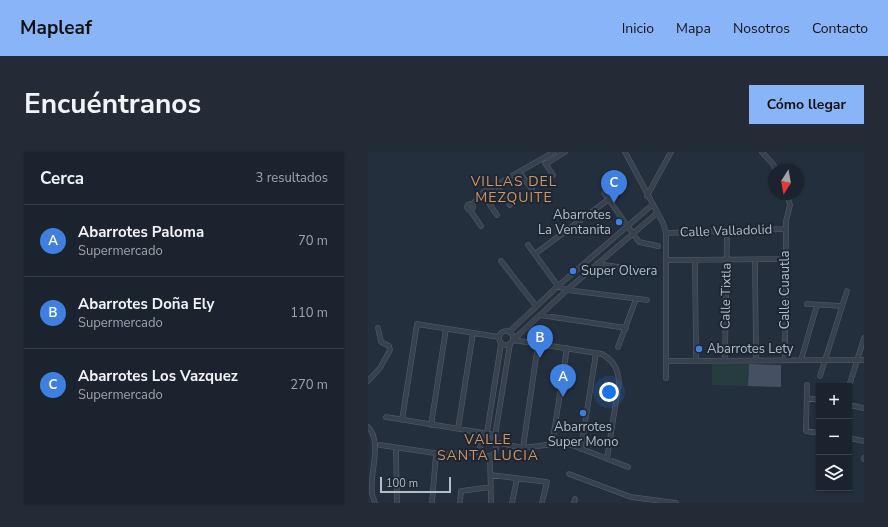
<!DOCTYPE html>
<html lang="es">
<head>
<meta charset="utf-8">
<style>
  :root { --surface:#1b232e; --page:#242b36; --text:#f1f3f6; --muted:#a0a4aa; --line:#39404a; --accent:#8ab4f8 }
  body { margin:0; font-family:"Nunito Sans",sans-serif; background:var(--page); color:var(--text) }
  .controls { position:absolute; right:12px; bottom:12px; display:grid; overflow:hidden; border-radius:0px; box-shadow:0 1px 3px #0004 }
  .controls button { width:36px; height:36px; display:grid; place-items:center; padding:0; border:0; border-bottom:1px solid var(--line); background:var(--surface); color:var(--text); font:20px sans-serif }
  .compass { position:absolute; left:400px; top:12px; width:36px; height:36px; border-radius:50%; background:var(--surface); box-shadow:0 1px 3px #0004; rotate:191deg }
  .scale { position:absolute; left:12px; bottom:10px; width:71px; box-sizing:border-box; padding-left:4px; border:2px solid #b4bcc9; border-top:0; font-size:11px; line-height:14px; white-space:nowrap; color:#b4bcc9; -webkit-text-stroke:3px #1d2633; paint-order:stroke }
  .you { position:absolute; left:241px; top:240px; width:14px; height:14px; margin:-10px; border:3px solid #fff; border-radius:50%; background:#1a73e8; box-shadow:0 0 0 6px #1a73e833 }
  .badge { display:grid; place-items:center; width:26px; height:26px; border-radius:50%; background:var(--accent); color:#fff; font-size:13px; font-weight:700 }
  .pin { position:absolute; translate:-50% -33px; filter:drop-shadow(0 1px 2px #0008) }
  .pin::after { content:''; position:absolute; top:21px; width:14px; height:12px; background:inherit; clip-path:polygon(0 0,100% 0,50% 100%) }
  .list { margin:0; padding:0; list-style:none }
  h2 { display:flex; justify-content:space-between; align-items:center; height:52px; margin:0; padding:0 16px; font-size:17px }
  h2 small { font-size:13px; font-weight:400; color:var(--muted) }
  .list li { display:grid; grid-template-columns:26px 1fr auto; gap:12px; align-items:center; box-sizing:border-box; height:72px; padding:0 16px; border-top:1px solid var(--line) }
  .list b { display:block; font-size:15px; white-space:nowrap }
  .list p { margin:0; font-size:13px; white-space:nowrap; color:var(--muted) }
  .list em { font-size:13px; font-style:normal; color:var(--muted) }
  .icon { flex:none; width:22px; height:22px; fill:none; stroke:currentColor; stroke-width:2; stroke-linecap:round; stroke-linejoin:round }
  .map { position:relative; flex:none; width:496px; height:351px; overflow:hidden; border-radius:0px }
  header { display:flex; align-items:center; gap:24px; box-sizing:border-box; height:56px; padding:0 20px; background:var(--accent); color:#111 }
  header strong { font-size:19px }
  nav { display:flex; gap:22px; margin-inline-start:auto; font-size:14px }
  .intro { display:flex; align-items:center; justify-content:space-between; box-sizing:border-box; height:96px; padding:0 24px }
  h1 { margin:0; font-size:28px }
  .button { padding:10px 18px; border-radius:0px; background:var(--accent); color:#111; font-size:14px; font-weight:700 }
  main { display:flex; gap:24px; padding:0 24px }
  aside { flex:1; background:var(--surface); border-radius:0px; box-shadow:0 1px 3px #0004 }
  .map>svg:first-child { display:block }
  .green { fill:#263c3f }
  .building { fill:#455162 }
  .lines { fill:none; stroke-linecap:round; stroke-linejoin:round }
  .minor-casing { stroke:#565f6c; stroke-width:5.5 }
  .minor { stroke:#38414e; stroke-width:4.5 }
  .shop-dot { fill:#3f7fe0; stroke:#1d2633; stroke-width:1.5 }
  .labels { text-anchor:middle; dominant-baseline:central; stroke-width:4; stroke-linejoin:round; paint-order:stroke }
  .poi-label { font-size:13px; fill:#b4bcc9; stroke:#1d2633; text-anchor:start }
  .street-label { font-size:13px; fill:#b4bcc9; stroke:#1d2633 }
  .neighbourhood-label { font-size:14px; letter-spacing:1px; fill:#d59563; stroke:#1d2633 }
</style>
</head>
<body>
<header>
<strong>Mapleaf</strong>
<nav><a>Inicio</a><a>Mapa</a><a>Nosotros</a><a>Contacto</a></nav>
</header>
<div class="intro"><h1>Encuéntranos</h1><a class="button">Cómo llegar</a></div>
<main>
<aside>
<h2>Cerca<small>3 resultados</small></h2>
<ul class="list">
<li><span class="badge" style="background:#3f7fe0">A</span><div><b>Abarrotes Paloma</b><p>Supermercado</p></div><em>70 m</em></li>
<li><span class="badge" style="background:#3f7fe0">B</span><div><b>Abarrotes Doña Ely</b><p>Supermercado</p></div><em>110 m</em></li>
<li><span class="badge" style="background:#3f7fe0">C</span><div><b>Abarrotes Los Vazquez</b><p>Supermercado</p></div><em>270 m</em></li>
</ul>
</aside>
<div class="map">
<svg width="496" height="351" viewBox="0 0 496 351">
  <rect width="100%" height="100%" fill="#242f3e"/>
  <!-- green -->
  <path class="green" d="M344,212H381L380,234L344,233Z"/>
  <!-- building -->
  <path class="building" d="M381,212L413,213V235L380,234Z"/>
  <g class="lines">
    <defs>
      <path id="minor" d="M257,0L295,71L298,81V226
        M394,0L405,12L408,18
        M177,11L185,23
        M178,12L197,0
        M151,20L164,37
        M128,33L142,53
        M114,41L129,63
        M236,41L271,90L290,94
        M279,44L303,0
        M99 55a3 3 0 1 1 6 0a3 3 0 1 1-6 0Z
        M104,53L114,41L186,0
        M102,58L113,74
        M298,81L418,77
        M160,93L190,134L199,138L279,148
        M167,102L241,47
        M299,108L417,107
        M327,108L328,209
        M387,108L388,208
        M133,109L168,154
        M229,112L287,120
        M439,152L474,154
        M172,163L258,176
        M131 186a7 7 0 1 1 14 0a7 7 0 1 1-14 0Z
        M141,180L190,134L284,53
        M145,188L234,202C246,209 250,217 251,230L239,307
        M145,188L199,138L289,61
        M142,192L126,290L155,296L193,291L204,293L260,315
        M250,195L268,147
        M417,208L418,69L422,53L419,42
        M433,208L449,153
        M298,209L496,208
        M357,209L359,79
        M452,224L479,139
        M0,229L12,216L22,198L21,194L13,190L10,176
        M482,231L496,186
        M439,233L438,279L451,281
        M439,246L451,248
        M481,253L496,256
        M18,265L128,283
        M34,268L49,172L131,185
        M63,273L78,177
        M0,275C15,290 1,322 4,342C5,345 6,348 7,351
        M90,277L105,181
        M481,286L496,289
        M118,287L133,192
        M112 296a8 8 0 1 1 16 0a8 8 0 1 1-16 0Z
        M12,293L73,302L113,300
        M184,293L199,196
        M28,296L29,351
        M155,296L170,192
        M213,297L228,201
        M122,304L123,351
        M496,306V307
        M201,322L263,345L308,351
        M123,323L179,330L174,351
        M64,351L68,302
        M92,351L93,339L123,335
        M144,351L149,326
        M206,351L207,347"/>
    </defs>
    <!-- minor casing -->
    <use href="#minor" class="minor-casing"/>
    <!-- minor -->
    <use href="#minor" class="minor"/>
  </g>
  <!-- markers -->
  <g class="shop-dot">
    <circle cx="251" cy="70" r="4"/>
    <circle cx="205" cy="119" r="4"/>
    <circle cx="331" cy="197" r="4"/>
    <circle cx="215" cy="261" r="4"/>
  </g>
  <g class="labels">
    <!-- poi labels -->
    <g class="poi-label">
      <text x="243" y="63" text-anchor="end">Abarrotes<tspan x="243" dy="15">La Ventanita</tspan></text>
      <text x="213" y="119">Super Olvera</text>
      <text x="339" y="197">Abarrotes Lety</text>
      <text x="215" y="275" text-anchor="middle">Abarrotes<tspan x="215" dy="15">Super Mono</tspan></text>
    </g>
    <!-- street labels -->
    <g class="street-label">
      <text transform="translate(358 79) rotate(-2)">Calle Valladolid</text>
      <text transform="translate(417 138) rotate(-90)">Calle Cuautla</text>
      <text transform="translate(358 144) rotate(-89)">Calle Tixtla</text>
    </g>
    <!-- neighbourhood labels -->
    <g class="neighbourhood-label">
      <text x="146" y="29">VILLAS DEL<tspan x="146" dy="16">MEZQUITE</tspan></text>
      <text x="120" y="287">VALLE<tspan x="120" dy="16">SANTA LUCIA</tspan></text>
    </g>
  </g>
</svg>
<div class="controls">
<button>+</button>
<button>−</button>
<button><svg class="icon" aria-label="layers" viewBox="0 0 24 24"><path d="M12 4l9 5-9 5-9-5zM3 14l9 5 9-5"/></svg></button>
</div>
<svg class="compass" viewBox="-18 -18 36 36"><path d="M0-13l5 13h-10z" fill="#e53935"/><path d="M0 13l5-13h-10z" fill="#a0a4aa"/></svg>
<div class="scale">100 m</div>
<div class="you"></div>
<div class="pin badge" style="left:195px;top:245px;background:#3f7fe0">A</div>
<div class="pin badge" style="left:172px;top:206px;background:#3f7fe0">B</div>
<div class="pin badge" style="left:246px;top:51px;background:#3f7fe0">C</div>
</div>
</main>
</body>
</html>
